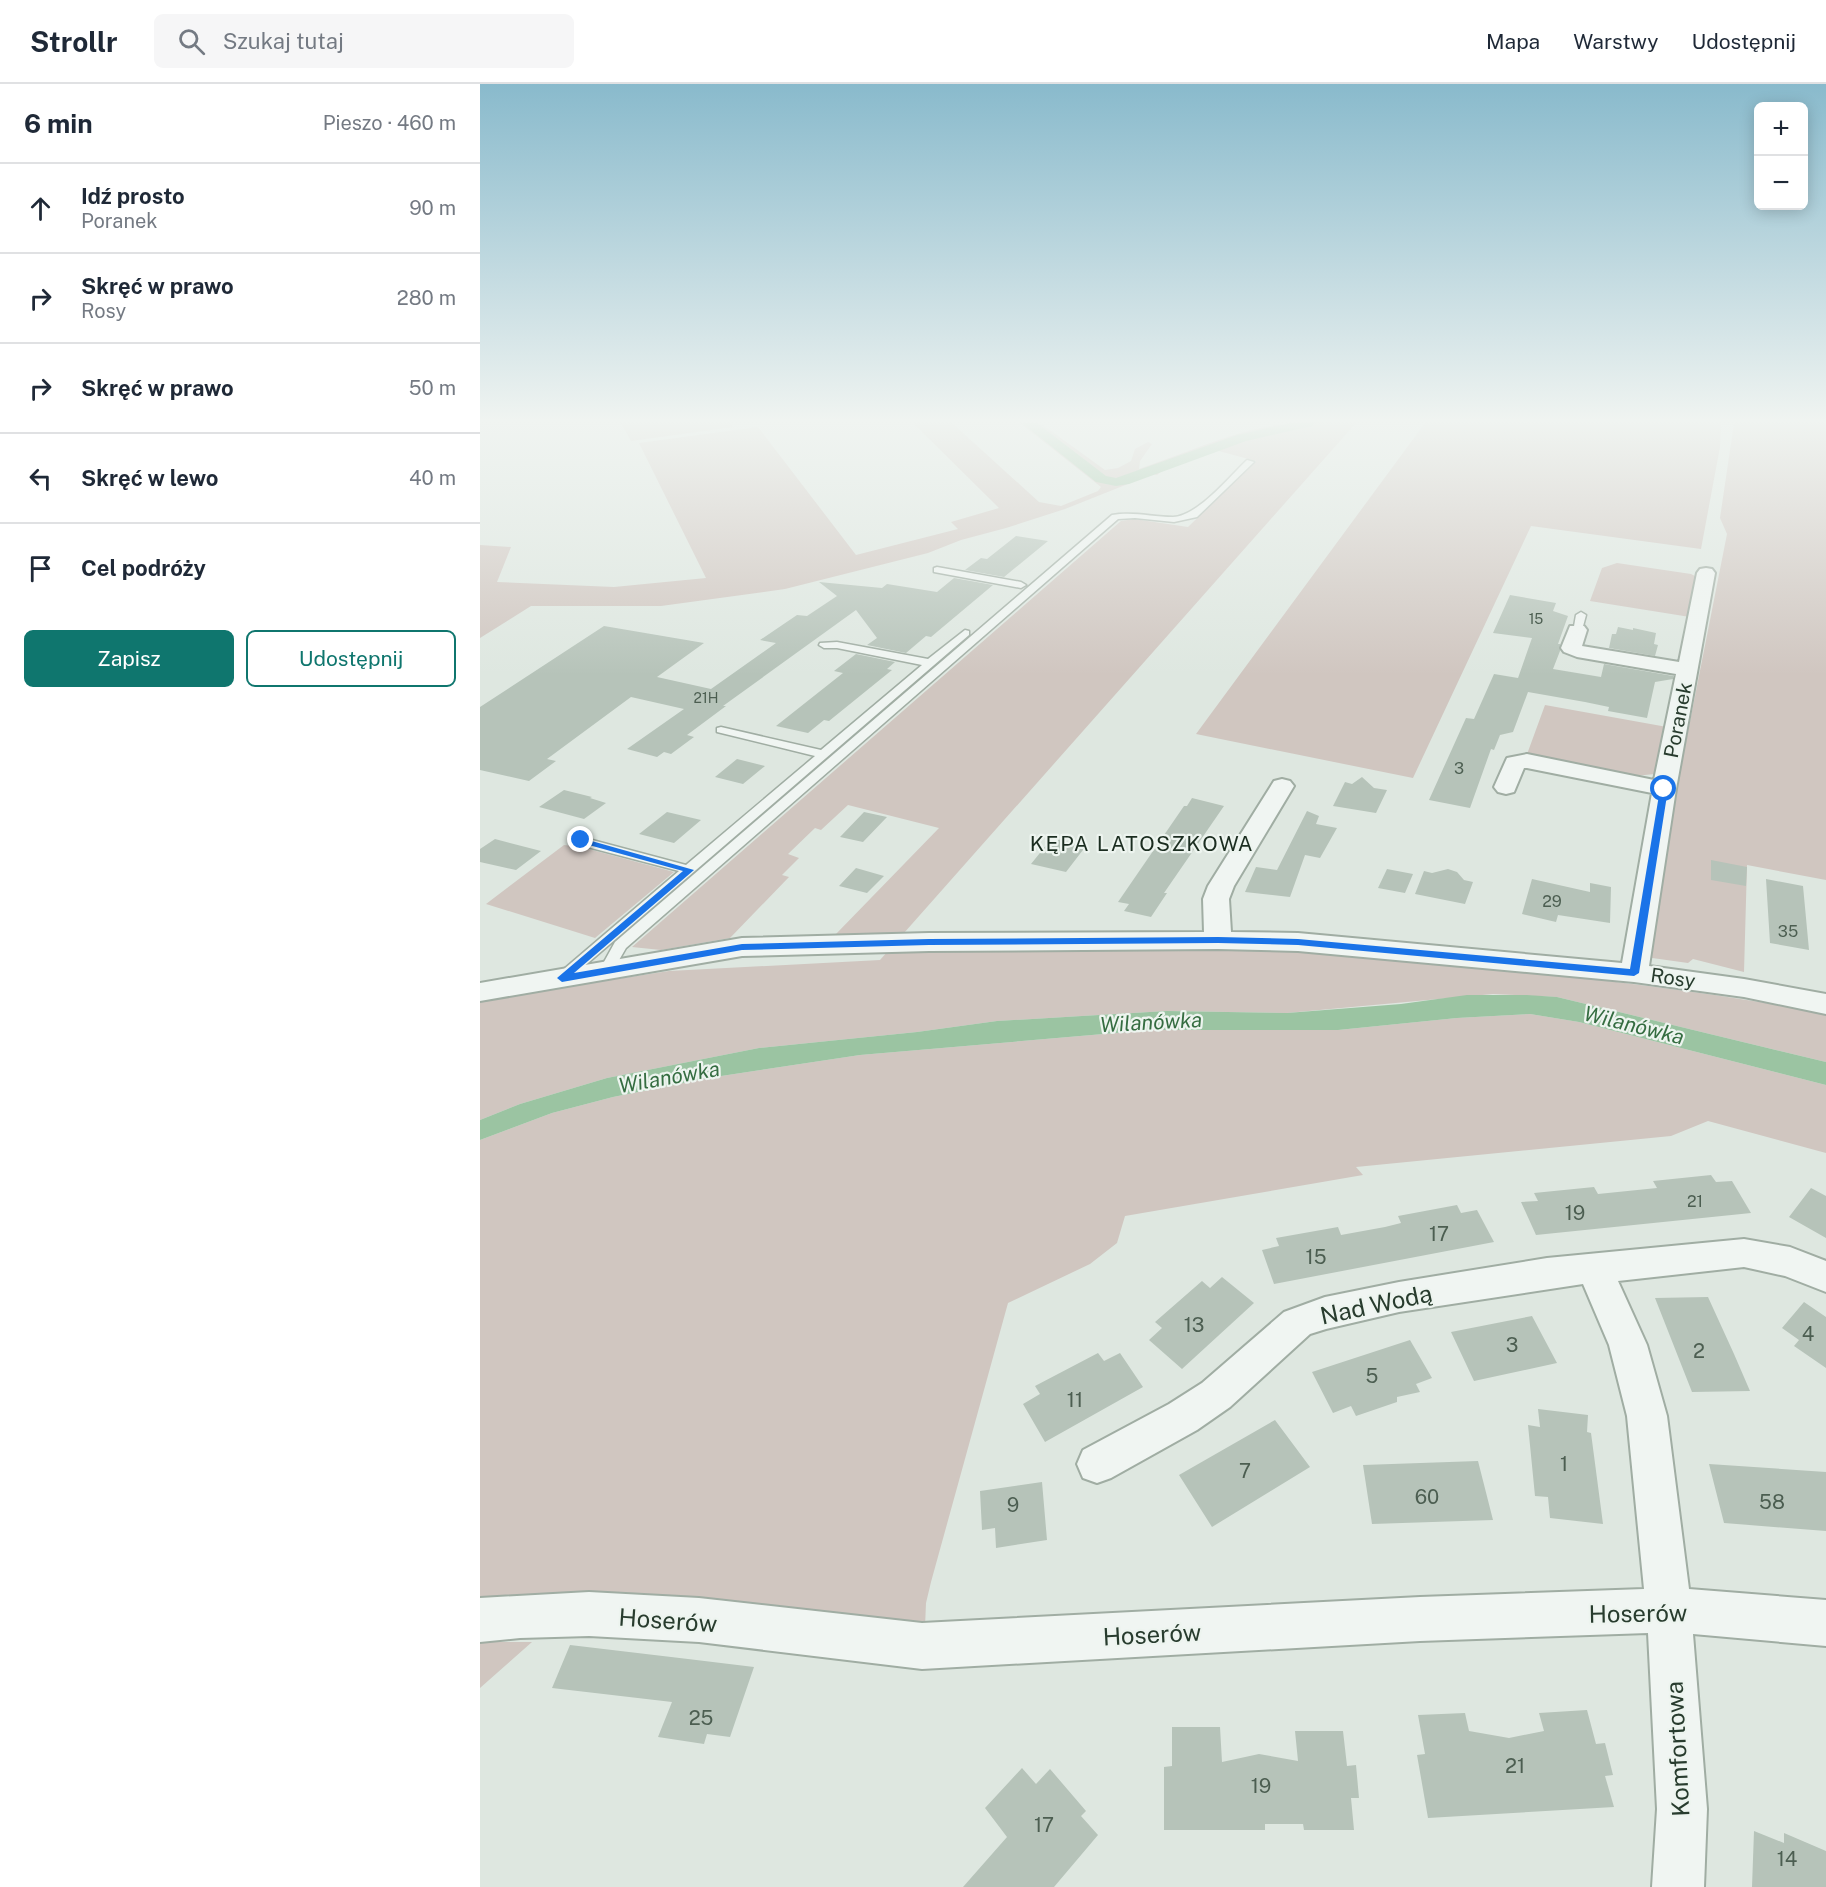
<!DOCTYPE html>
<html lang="pl">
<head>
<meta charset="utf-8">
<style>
  :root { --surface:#fff; --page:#f6f6f7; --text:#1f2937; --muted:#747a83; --line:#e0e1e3; --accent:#0f766e }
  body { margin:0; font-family:"Public Sans",sans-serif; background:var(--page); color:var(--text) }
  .controls { position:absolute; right:18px; top:18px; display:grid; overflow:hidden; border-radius:9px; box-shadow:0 3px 15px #0003 }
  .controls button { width:54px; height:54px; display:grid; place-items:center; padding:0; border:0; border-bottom:2px solid var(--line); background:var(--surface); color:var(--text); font:30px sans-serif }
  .stop { position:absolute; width:18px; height:18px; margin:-14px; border:4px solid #1a73e8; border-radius:50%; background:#fff }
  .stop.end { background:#1a73e8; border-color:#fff; box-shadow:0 2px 6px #0008 }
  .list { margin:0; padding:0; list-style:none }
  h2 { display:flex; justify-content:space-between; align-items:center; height:78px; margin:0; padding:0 24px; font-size:26px }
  h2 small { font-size:20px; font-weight:400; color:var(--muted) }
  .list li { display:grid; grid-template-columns:39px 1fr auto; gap:18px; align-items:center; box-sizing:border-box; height:90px; padding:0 24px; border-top:2px solid var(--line) }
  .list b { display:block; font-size:22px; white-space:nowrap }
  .list p { margin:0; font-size:20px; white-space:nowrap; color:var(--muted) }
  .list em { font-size:20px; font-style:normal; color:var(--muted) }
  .actions { display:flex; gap:12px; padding:18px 24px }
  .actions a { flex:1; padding:14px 0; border:2px solid var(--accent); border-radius:9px; text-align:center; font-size:21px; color:var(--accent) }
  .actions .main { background:var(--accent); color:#fff }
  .icon { flex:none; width:33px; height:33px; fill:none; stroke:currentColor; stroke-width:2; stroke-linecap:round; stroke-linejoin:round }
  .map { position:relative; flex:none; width:1346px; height:1803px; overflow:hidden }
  header { display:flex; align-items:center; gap:36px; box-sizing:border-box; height:84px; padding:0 30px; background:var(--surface); border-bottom:2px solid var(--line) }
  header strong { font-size:28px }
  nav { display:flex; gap:33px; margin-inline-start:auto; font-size:21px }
  .search { width:420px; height:54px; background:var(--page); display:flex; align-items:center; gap:15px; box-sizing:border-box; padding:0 21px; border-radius:9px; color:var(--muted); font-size:22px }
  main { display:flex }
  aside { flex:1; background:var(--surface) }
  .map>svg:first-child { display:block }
  .green { fill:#d0c6c0 }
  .water { fill:#9bc4a2 }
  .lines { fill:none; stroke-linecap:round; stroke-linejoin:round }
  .canal { fill:#9bc4a2; fill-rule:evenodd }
  .building { fill:#b6c3b9 }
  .service-casing { stroke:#a0ada3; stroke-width:3 }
  .minor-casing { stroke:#a0ada3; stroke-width:4 }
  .service { fill:#f0f5f2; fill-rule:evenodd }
  .minor { fill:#f0f5f2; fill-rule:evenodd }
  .route { fill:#1a73e8 }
  .labels { text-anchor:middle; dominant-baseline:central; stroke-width:4.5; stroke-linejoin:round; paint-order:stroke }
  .far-number-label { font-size:14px; fill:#4c5e51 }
  .number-label { font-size:16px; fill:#4c5e51 }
  .street-label { font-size:20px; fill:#283c2e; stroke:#edf4ef }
  .near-number-label { font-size:20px; fill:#4c5e51 }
  .neighbourhood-label { font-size:21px; letter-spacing:1.5px; fill:#1b2d20; stroke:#edf4ef }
  .water-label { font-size:21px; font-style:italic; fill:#356d41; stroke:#edf4ef }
  .near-street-label { font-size:24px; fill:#283c2e; stroke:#edf4ef }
</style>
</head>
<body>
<header>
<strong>Strollr</strong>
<div class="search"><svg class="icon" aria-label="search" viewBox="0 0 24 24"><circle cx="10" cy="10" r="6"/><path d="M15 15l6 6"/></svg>Szukaj tutaj</div>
<nav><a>Mapa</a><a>Warstwy</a><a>Udostępnij</a></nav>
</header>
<main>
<aside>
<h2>6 min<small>Pieszo · 460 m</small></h2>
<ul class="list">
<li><svg class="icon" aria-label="ahead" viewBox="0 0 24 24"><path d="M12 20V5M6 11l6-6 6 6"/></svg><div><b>Idź prosto</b><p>Poranek</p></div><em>90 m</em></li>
<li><svg class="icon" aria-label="right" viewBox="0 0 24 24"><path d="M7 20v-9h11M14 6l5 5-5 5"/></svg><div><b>Skręć w prawo</b><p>Rosy</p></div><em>280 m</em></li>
<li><svg class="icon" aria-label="right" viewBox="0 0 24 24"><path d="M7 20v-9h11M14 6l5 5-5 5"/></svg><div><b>Skręć w prawo</b></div><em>50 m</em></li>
<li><svg class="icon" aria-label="left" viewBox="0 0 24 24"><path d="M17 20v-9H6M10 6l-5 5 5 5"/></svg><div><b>Skręć w lewo</b></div><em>40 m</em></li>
<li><svg class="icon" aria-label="arrive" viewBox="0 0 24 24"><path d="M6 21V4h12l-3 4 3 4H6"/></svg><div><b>Cel podróży</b></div></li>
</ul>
<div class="actions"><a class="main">Zapisz</a><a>Udostępnij</a></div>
</aside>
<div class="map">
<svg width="1346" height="1803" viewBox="0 0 1346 1803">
  <rect width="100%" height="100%" fill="#dee7e0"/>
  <!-- green -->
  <path class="green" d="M141,339H250L253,343L151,357Z
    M433,339H472L559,418L581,422L618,407L621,403L540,339H560L625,386L638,384L651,377L655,365L668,358L672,360L660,377L659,385C708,369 758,344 811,339C832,337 855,339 876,339L424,849L356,850L459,744L368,721L341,746L335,744L308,770L319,774L302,791L309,793L250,854L181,866L152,863L641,437L654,435L708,443L776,377L735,366L684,385L677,391L673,390L585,425L526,444L481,456L448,469L305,505L181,522H51L0,554V461L31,463L17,498L134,503L226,494L159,359L278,343L376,471L478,445L471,438L519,424Z
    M945,339H1241L1240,363L1221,465L1051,442L933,694L716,650Z
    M1254,339H1346V796L1267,781L1264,888L1213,875L1208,879L1165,873L1185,764L1247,450L1240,434Z
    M1137,479L1211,490L1217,493L1210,533L1110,517L1122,484Z
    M1065,621L1187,643L1175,690L1144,693L1046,673Z
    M84,761L101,763L194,788L115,854L6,820Z
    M802,864C980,879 1158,897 1335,927L1346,930V978L1077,913L1013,910L807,929L687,927L517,937L437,948L279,964L127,994L40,1020L0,1036V916L189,887L400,876L408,867Z
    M1050,930L1099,938L1346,1001V1069L1228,1037L1191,1052L876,1083L883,1091L645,1132L637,1159L610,1180L528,1219L451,1498L446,1519L445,1543L0,1515V1056L72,1029L133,1013L228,994L380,971L670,946H858L977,934Z
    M0,1558H52L0,1604Z"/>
  <!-- water -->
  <path class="water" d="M987,911H1047L1077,913L1346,978V1001L1099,938L1050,930L977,934L858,946H670L380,971L228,994L133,1013L72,1029L0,1056V1036L40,1020L127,994L279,964L437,948L517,937L687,927L807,929L921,920Z"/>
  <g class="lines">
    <!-- canal -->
    <path class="canal" d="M542,339H557L626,392L636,394L757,351L810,339H834L832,342L766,357L649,400L636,402L616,398Z"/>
  </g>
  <!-- building -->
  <path class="building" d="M536,452L568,457L524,493L485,486L501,474L507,475Z
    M474,494L513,501L451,553L446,552L426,569L387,561L397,554L376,526L243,622H246L207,651L214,653L191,670L184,668L177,673L147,665L204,625L151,613L67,675L76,677L49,697L0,686V623L124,542L224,559L177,593L231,605L296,559L280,556L317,531L327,532L357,512L339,498L402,504L407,500L457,508Z
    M1030,511L1076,519L1073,527L1088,532L1078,560H1080V567L1073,585L1121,593L1124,580L1193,592V595L1175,598L1167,634L1128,627L1129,623L1105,618L1048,608L1033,648L1020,651L1014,666L1011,665L990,724L949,716L986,634L994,635L1014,590L1038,594L1052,554L1013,549Z
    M1138,543L1153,546V544L1176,549L1174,560L1178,561L1175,572L1129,564L1132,550H1136Z
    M376,570L415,578L407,585L412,586L349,637L344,636L328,649L296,642L363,589L354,587Z
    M257,675L285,682L263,700L235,693Z
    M882,693L894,704L907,706L896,729L853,722L865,698L872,700Z
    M84,706L112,713L110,714L126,719L104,735L59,723Z
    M712,714L744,722L684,809H687L671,833L644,827L649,820L638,818L704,722H707Z
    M827,727L839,732L836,740L857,744L840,774L825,771L810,813L765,808L776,783L797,786Z
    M187,728L221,736L194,759L159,750Z
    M384,728L407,733L383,758L360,753Z
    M572,754L606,762L586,788L551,780Z
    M15,755L61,767L36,786L0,778V765Z
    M1231,776L1267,783L1266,802L1231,796Z
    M376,784L404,792L387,809L359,802Z
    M907,785L933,790L925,809L898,804Z
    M968,785L977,788L984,796L993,798L985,820L935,810L944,787L952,789Z
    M1052,795L1110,808V799L1131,803L1130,839L1078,831L1076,838L1042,830Z
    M1286,795L1323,802L1329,866L1290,859Z
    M1231,1091L1236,1098L1252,1097L1271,1129L1056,1151L1041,1118L1058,1117L1054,1109L1114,1103L1118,1110L1177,1104L1173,1097Z
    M1331,1104L1346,1112V1154L1309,1133Z
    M977,1121L981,1129L997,1126L1014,1158L794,1200L782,1166L799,1162L796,1154L858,1143L861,1151L905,1143L921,1139L918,1132Z
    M742,1193L774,1219L702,1285L669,1256L682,1244L675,1238L722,1197L730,1204Z
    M1228,1213L1254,1270L1270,1307L1212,1308L1175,1214Z
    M1324,1218L1346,1233V1284L1314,1262L1319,1256L1302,1244Z
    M1052,1232L1077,1279L994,1297L971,1248Z
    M930,1256L952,1294L936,1300L940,1308L917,1313V1318L876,1332L871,1322L853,1329L832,1288Z
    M618,1269L624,1277L640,1269L663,1303L565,1358L543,1320L560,1310L555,1302Z
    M1058,1325L1108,1331L1107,1348L1111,1349L1123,1440L1070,1434L1068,1413L1055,1412L1048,1341L1060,1343Z
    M795,1336L830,1383L732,1443L699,1391Z
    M998,1377L1013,1436L892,1440L883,1381Z
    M1229,1380L1346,1388V1447L1244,1439Z
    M562,1398L567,1456L516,1464L515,1444L502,1446L500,1407Z
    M90,1561L208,1575L274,1583L250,1653L227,1650L224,1660L178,1653L192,1618L72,1604Z
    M1107,1626L1116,1660L1125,1659L1133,1691L1125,1692L1134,1723L948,1734L937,1671L945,1670L938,1631L985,1629L989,1647L1029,1654L1064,1647L1059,1629Z
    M692,1643H740L742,1678L779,1670L818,1677L815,1647H863L867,1682L876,1681L879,1714H871L874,1746H824L823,1740H785V1746H684V1683L692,1682Z
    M542,1684L556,1700L570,1685L606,1727L601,1732L618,1751L574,1803H483L527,1753L505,1724Z
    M1274,1747L1304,1759V1749L1346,1767V1803H1272Z"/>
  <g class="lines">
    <defs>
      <path id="service" d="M767,376L774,378L717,433L694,438L655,434L638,435L146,864L131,890H121L119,887L135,858L632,431C653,427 672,433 693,433C718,432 749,393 767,376Z
        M457,483L541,498L546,501L541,504L454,488V484Z
        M1101,528L1106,531L1102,546L1093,548L1096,531Z
        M485,546L489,547V551L87,897H77L75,894L77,891L199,787L96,760L94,757L96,754L101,753L206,781L335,672L237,648V644L241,643L341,666L442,581L357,564H344L339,561L340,559L357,558L448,575Z"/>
      <path id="minor" d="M1226,484L1232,485L1235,489L1196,705L1169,882L1264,895L1346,910V930L1264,913L1154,898L818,867L738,865L449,867L262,872L0,917V899L262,854L449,849L724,848L723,815L728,802L794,697L802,695L810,697L814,702L754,802L749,815L751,848L818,849L1142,879L1172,709L1047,684H1044L1034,708L1026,710L1018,708L1014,703L1027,674L1047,670L1174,696L1196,590L1097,573L1084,568L1081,564L1090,542H1104L1107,546L1102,562L1199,578L1217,489L1220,485Z
        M1264,1155L1310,1163L1346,1177V1208L1305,1192L1264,1183L1138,1197L1167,1261L1187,1332L1209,1505L1346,1516V1562L1213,1550L1227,1725L1224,1803H1172L1177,1725L1168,1549L940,1557L442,1585L219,1558L109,1552L40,1554L0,1558V1514L109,1508L219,1514L442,1539L940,1513L1164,1505L1147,1332L1129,1261L1103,1200L919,1228L846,1245L830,1250L750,1323L717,1346L631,1394L617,1399L603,1394L597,1380L603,1366L689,1320L722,1299L804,1228L845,1213L919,1198L1067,1174Z"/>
    </defs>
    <!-- service casing -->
    <use href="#service" class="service-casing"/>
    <!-- minor casing -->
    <use href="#minor" class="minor-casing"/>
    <!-- service -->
    <use href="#service" class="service"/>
    <!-- minor -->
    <use href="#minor" class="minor"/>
  </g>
  <!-- sky -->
  <linearGradient id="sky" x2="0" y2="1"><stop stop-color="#89bacc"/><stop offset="0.57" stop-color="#f0f4f1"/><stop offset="1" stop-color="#f0f4f1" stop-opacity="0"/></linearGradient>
  <rect width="1346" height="591" fill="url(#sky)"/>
  <!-- route -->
  <path class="route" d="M1184,703L1188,705L1159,889L1154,892L818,861L738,859L449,861L262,866L82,898L77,894L203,787L98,758L97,756L101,754L214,786L94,889L262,860L449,855L738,853L818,855L1150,885L1180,705Z"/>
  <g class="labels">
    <!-- far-number labels -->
    <g class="far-number-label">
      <text x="1056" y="535">15</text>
      <text x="226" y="614">21H</text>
    </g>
    <!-- number labels -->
    <g class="number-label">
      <text x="979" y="684">3</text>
      <text x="1072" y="817">29</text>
      <text x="1308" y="847">35</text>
      <text x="1215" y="1117">21</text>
    </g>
    <!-- street labels -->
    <g class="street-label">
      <text transform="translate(1198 636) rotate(-79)">Poranek</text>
      <text transform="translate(1193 894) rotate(8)">Rosy</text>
    </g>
    <!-- near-number labels -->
    <g class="near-number-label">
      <text x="1095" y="1129">19</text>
      <text x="959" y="1150">17</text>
      <text x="836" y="1173">15</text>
      <text x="714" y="1241">13</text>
      <text x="1328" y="1250">4</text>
      <text x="1032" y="1261">3</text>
      <text x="1219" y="1267">2</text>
      <text x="892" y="1292">5</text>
      <text x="595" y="1316">11</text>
      <text x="1084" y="1380">1</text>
      <text x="765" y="1387">7</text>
      <text x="947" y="1413">60</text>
      <text x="1292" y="1418">58</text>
      <text x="533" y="1421">9</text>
      <text x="221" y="1634">25</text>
      <text x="1035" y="1682">21</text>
      <text x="781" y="1702">19</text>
      <text x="564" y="1741">17</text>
      <text x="1307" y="1775">14</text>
    </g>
    <!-- neighbourhood labels -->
    <g class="neighbourhood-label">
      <text x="662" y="759">KĘPA LATOSZKOWA</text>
    </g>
    <!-- water labels -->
    <g class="water-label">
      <text transform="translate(671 938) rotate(-3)">Wilanówka</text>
      <text transform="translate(1154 941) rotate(14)">Wilanówka</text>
      <text transform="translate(189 993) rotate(-10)">Wilanówka</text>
    </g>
    <!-- near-street labels -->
    <g class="near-street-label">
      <text transform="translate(896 1220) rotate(-12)">Nad Wodą</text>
      <text transform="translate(1158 1529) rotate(-1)">Hoserów</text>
      <text transform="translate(188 1536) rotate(4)">Hoserów</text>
      <text transform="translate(672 1550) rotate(-3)">Hoserów</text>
      <text transform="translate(1197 1665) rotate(-93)">Komfortowa</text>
    </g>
  </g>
</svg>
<div class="controls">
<button>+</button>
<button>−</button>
</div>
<div class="stop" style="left:1184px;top:705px"></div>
<div class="stop end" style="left:101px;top:756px"></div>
</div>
</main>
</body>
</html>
